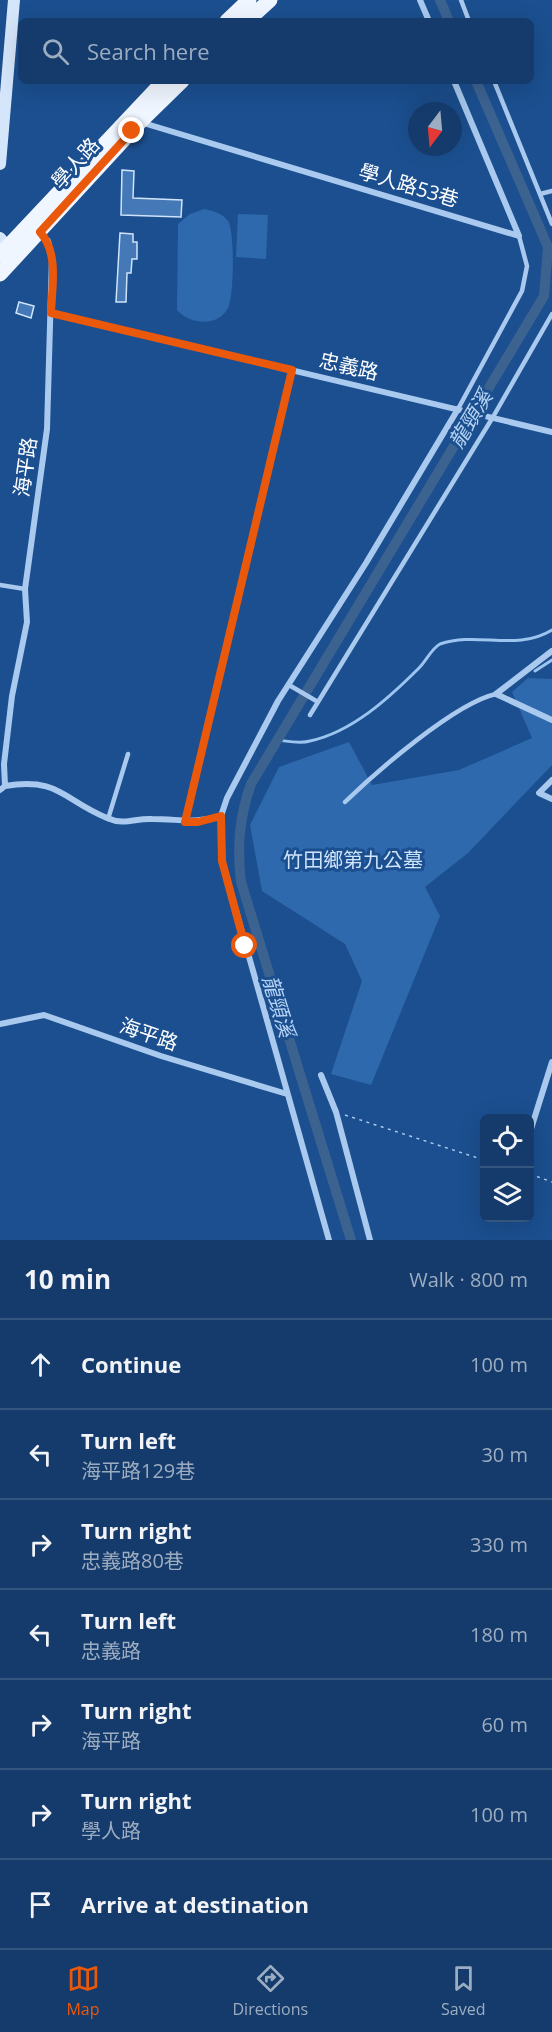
<!DOCTYPE html>
<html lang="en">
<head>
<meta charset="utf-8">
<style>
  :root { --surface:#143b6b; --page:#214673; --text:#f1f3f6; --muted:#9dadc1; --line:#33557e; --accent:#ea580c }
  body { margin:0; font-family:"Open Sans","Noto Sans TC",sans-serif; background:var(--page); color:var(--text) }
  .controls { position:absolute; right:18px; bottom:18px; display:grid; overflow:hidden; border-radius:9px; box-shadow:0 6px 24px #0002 }
  .controls button { width:54px; height:54px; display:grid; place-items:center; padding:0; border:0; border-bottom:2px solid var(--line); background:var(--surface); color:var(--text); font:30px sans-serif }
  .compass { position:absolute; left:408px; top:102px; width:54px; height:54px; border-radius:50%; background:var(--surface); box-shadow:0 6px 24px #0002; rotate:196deg }
  .stop { position:absolute; width:18px; height:18px; margin:-14px; border:4px solid #ea580c; border-radius:50%; background:#fff }
  .stop.end { background:#ea580c; border-color:#fff; box-shadow:0 2px 6px #0008 }
  .list { margin:0; padding:0; list-style:none }
  h2 { display:flex; justify-content:space-between; align-items:center; height:78px; margin:0; padding:0 24px; font-size:26px }
  h2 small { font-size:20px; font-weight:400; color:var(--muted) }
  .list li { display:grid; grid-template-columns:39px 1fr auto; gap:18px; align-items:center; box-sizing:border-box; height:90px; padding:0 24px; border-top:2px solid var(--line) }
  .list b { display:block; font-size:22px; white-space:nowrap }
  .list p { margin:0; font-size:20px; white-space:nowrap; color:var(--muted) }
  .list em { font-size:20px; font-style:normal; color:var(--muted) }
  .icon { flex:none; width:33px; height:33px; fill:none; stroke:currentColor; stroke-width:2; stroke-linecap:round; stroke-linejoin:round }
  .map { position:relative; flex:none; width:552px; height:1240px; overflow:hidden }
  .search { position:absolute; background:var(--surface); box-shadow:0 6px 24px #0002; left:18px; right:18px; top:18px; height:66px; display:flex; align-items:center; gap:15px; box-sizing:border-box; padding:0 21px; border-radius:9px; color:var(--muted); font-size:22px }
  .sheet { height:708px; background:var(--surface) }
  nav { display:flex; justify-content:space-around; align-items:center; box-sizing:border-box; height:84px; border-top:2px solid var(--line); background:var(--surface); font-size:16px; color:var(--muted) }
  nav a { display:grid; justify-items:center; gap:3px }
  nav .on { color:var(--accent) }
  .map>svg:first-child { display:block }
  .green { fill:#2e69ad }
  .lines { fill:none; stroke-linecap:round; stroke-linejoin:round }
  .stream { stroke:#9cc4f0; stroke-width:3 }
  .canal { stroke:#3c6290; stroke-width:10 }
  .building { fill:#4478b7; stroke:#cfe3fa; stroke-width:1.5 }
  .path { stroke:#a9c9ee; stroke-width:1.5; stroke-dasharray:3 4.5; stroke-linecap:butt }
  .service { stroke:#a9c9ee; stroke-width:4.5 }
  .minor { stroke:#a9c9ee; stroke-width:6 }
  .secondary { stroke:#d6e6fa; stroke-width:12 }
  .primary { stroke:#f0f6ff; stroke-width:15 }
  .route { stroke:#ea580c; stroke-width:8 }
  .labels { text-anchor:middle; dominant-baseline:central; stroke-width:6; stroke-linejoin:round; paint-order:stroke }
  .street-label { font-size:20px; fill:#fff; stroke:#1b4f8f }
  .park-label { font-size:20px; fill:#cfe3fa; stroke:#1b4f8f }
  .water-label { font-size:21px; font-style:italic; fill:#b5d3f5; stroke:#1b4f8f }
</style>
</head>
<body>
<div class="map">
<svg width="552" height="1240" viewBox="0 0 552 1240">
  <rect width="100%" height="100%" fill="#1b4f8f"/>
  <!-- green -->
  <path class="green" d="M204,209C213,211 222,213 228,221C235,231 234,297 228,308C218,327 190,325 177,310L178,224L190,214Z
    M238,214L268,215L266,259L236,257Z
    M528,678L552,679V765L468,853L425,887L440,916L371,1085L331,1074L362,981L345,944L262,891L250,825L279,767L349,742L372,785L459,770L532,738L512,692Z"/>
  <g class="lines">
    <!-- stream -->
    <path class="stream" d="M535,671L552,660
      M277,740C287,741 300,744 310,741C352,732 389,698 419,668C426,661 432,648 440,644C478,631 516,652 552,630"/>
    <!-- canal -->
    <path class="canal" d="M440,0L449,21
      M351,1240L241,882C237,847 239,818 251,784L544,296L548,247L476,81"/>
  </g>
  <!-- building -->
  <path class="building" d="M122,170L134,171L133,198L182,200L181,217L121,215Z
    M120,233L133,234V242H137V259H132L131,273H127L126,302H116Z
    M19,302L34,306L31,318L16,313Z"/>
  <g class="lines">
    <!-- path -->
    <path class="path" d="M345,1115L484,1160
      M530,1174L552,1182"/>
    <!-- service -->
    <path class="service" d="M461,0L469,21
      M494,81L552,224
      M540,194L552,191
      M458,409L522,291L527,266L519,236
      M0,585L25,589
      M289,685L318,702
      M310,715L493,417L552,314
      M345,802C376,772 455,703 496,694
      M108,819L128,754"/>
    <!-- minor -->
    <path class="minor" d="M420,0L429,21
      M140,122L519,236L454,81
      M51,313L552,432
      M552,651L496,694L552,720
      M552,780L539,793L552,799
      M5,786C59,777 63,800 107,818C125,826 135,818 152,819C181,819 192,824 221,816
      M0,790L5,786L4,764L12,696L27,622L25,589L47,429L52,256L48,241L39,231
      M185,822L292,370
      M0,1024L44,1015L161,1056L287,1094
      M321,1075L336,1112L370,1240
      M530,1132L552,1062
      M329,1240L222,861L221,816L227,798L278,701L366,563L458,409"/>
    <!-- secondary -->
    <path class="secondary" d="M0,164L14,0
      M0,238L13,254"/>
    <!-- primary -->
    <path class="primary" d="M227,21L249,0
      M247,21L270,0
      M0,255L164,81
      M0,274L140,122L182,81"/>
  </g>
  <g class="lines">
    <!-- route -->
    <path class="route" d="M132,131L40,232C59,253 52,286 51,313L292,370L185,822H198L221,816L222,861L245,946"/>
  </g>
  <g class="labels">
    <!-- street labels -->
    <g class="street-label">
      <text transform="translate(75 163) rotate(-48)">學人路</text>
      <text transform="translate(409 185) rotate(17)">學人路53巷</text>
      <text transform="translate(349 366) rotate(13)">忠義路</text>
      <text transform="translate(25 467) rotate(-82)">海平路</text>
      <text transform="translate(149 1034) rotate(19)">海平路</text>
    </g>
    <!-- park labels -->
    <g class="park-label">
      <text x="353" y="859">竹田鄉第九公墓</text>
    </g>
    <!-- water labels -->
    <g class="water-label">
      <text transform="translate(470 419) rotate(-59)">龍頸溪</text>
      <text transform="translate(279 1006) rotate(73)">龍頸溪</text>
    </g>
  </g>
</svg>
<div class="controls">
<button><svg class="icon" aria-label="locate" viewBox="0 0 24 24"><circle cx="12" cy="12" r="6"/><path d="M12 2v4M12 18v4M2 12h4M18 12h4"/></svg></button>
<button><svg class="icon" aria-label="layers" viewBox="0 0 24 24"><path d="M12 4l9 5-9 5-9-5zM3 14l9 5 9-5"/></svg></button>
</div>
<svg class="compass" viewBox="-18 -18 36 36"><path d="M0-13l5 13h-10z" fill="#e53935"/><path d="M0 13l5-13h-10z" fill="#9dadc1"/></svg>
<div class="stop" style="left:245px;top:946px"></div>
<div class="stop end" style="left:132px;top:131px"></div>
<div class="search"><svg class="icon" aria-label="search" viewBox="0 0 24 24"><circle cx="10" cy="10" r="6"/><path d="M15 15l6 6"/></svg>Search here</div>
</div>
<section class="sheet">
<h2>10 min<small>Walk · 800 m</small></h2>
<ul class="list">
<li><svg class="icon" aria-label="ahead" viewBox="0 0 24 24"><path d="M12 20V5M6 11l6-6 6 6"/></svg><div><b>Continue</b></div><em>100 m</em></li>
<li><svg class="icon" aria-label="left" viewBox="0 0 24 24"><path d="M17 20v-9H6M10 6l-5 5 5 5"/></svg><div><b>Turn left</b><p>海平路129巷</p></div><em>30 m</em></li>
<li><svg class="icon" aria-label="right" viewBox="0 0 24 24"><path d="M7 20v-9h11M14 6l5 5-5 5"/></svg><div><b>Turn right</b><p>忠義路80巷</p></div><em>330 m</em></li>
<li><svg class="icon" aria-label="left" viewBox="0 0 24 24"><path d="M17 20v-9H6M10 6l-5 5 5 5"/></svg><div><b>Turn left</b><p>忠義路</p></div><em>180 m</em></li>
<li><svg class="icon" aria-label="right" viewBox="0 0 24 24"><path d="M7 20v-9h11M14 6l5 5-5 5"/></svg><div><b>Turn right</b><p>海平路</p></div><em>60 m</em></li>
<li><svg class="icon" aria-label="right" viewBox="0 0 24 24"><path d="M7 20v-9h11M14 6l5 5-5 5"/></svg><div><b>Turn right</b><p>學人路</p></div><em>100 m</em></li>
<li><svg class="icon" aria-label="arrive" viewBox="0 0 24 24"><path d="M6 21V4h12l-3 4 3 4H6"/></svg><div><b>Arrive at destination</b></div></li>
</ul>
</section>
<nav>
<a class="on"><svg class="icon" aria-label="map" viewBox="0 0 24 24"><path d="M3 6l6-2 6 2 6-2v14l-6 2-6-2-6 2zM9 4v14M15 6v14"/></svg>Map</a>
<a><svg class="icon" aria-label="directions" viewBox="0 0 24 24"><path d="M12 3l9 9-9 9-9-9zM9 14v-3h6M13 9l2 2-2 2"/></svg>Directions</a>
<a><svg class="icon" aria-label="saved" viewBox="0 0 24 24"><path d="M7 4h10v16l-5-4-5 4z"/></svg>Saved</a>
</nav>
</body>
</html>
